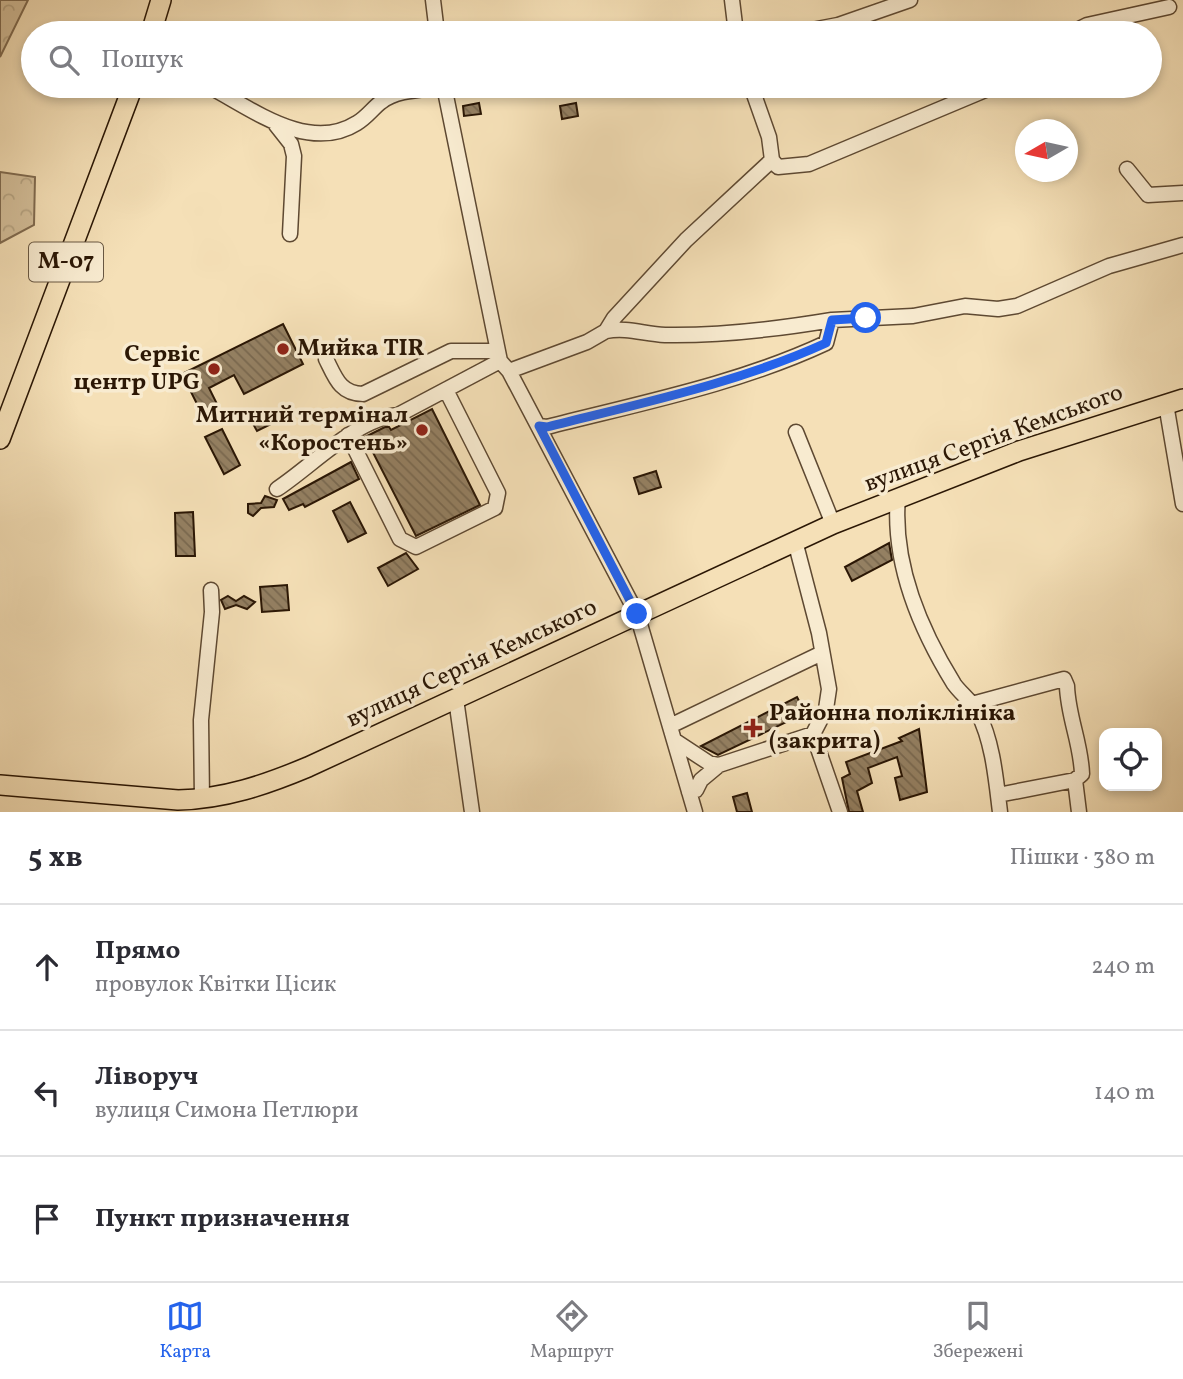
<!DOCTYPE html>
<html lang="uk">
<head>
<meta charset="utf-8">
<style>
  :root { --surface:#fff; --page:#f2f2f3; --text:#2b2b33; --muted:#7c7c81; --line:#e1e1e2; --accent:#2563eb }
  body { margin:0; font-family:Vollkorn,serif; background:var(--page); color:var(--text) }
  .controls { position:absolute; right:21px; bottom:21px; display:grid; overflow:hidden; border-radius:14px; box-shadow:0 4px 10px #0003 }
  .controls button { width:63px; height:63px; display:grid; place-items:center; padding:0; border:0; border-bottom:2px solid var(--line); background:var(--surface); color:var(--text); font:35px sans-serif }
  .compass { position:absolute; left:1015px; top:119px; width:63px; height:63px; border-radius:50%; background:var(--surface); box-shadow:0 4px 10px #0003; rotate:261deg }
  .stop { position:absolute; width:21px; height:21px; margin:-16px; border:5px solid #2563eb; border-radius:50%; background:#fff }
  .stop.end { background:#2563eb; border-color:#fff; box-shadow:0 2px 7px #0008 }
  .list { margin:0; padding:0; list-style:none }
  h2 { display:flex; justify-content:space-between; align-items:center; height:91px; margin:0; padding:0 28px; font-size:30px }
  h2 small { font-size:23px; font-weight:400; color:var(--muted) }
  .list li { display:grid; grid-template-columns:46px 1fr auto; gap:21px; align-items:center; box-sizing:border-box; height:126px; padding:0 28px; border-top:2px solid var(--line) }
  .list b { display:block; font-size:26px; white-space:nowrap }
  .list p { margin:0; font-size:23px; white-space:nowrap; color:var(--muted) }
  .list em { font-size:23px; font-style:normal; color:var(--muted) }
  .icon { flex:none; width:38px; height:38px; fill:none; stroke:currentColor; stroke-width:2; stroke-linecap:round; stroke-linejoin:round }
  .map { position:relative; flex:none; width:1183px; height:812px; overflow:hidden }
  .search { position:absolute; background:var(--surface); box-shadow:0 4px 10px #0003; left:21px; right:21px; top:21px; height:77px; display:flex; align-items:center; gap:18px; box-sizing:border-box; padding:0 24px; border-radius:38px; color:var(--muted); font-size:26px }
  .sheet { height:469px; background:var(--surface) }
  nav { display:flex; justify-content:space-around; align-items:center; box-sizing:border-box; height:98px; border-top:2px solid var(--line); background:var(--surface); font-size:19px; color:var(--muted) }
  nav a { display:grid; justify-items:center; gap:4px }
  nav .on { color:var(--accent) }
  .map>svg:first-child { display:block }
  .forest { fill:url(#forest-crowns); stroke:#7f6a4f; stroke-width:2 }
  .building { fill:url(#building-back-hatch); stroke:#2b1705; stroke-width:2 }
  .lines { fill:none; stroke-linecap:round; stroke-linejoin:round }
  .minor-casing { stroke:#5e4932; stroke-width:17 }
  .highway-casing { stroke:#2b1705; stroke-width:22 }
  .minor { stroke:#f8ebd0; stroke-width:14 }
  .highway { stroke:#f5e0b7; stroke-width:19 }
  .route { stroke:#2563eb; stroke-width:9 }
  .poi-dot { fill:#8f2418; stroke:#f8ebd0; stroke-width:2.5 }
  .labels { text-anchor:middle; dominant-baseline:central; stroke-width:7; stroke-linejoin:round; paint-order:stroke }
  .shield { fill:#f8ebd0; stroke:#685742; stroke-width:2 }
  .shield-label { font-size:23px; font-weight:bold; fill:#2b1705 }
  .poi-label { font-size:24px; font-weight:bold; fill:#2b1705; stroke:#f8ebd0; text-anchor:start }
  .street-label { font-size:24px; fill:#2b1705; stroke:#f8ebd0 }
</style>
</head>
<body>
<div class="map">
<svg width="1183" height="812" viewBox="0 0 1183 812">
  <defs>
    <pattern id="forest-crowns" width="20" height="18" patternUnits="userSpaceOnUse" patternTransform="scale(1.75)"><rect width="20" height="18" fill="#d3be99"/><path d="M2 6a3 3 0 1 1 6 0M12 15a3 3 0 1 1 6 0" fill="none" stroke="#b5a382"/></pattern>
    <pattern id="building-back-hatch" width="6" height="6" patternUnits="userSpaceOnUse" patternTransform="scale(1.75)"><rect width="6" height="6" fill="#948062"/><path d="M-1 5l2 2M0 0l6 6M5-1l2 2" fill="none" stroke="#79684f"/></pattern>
  </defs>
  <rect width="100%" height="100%" fill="#f5e0b7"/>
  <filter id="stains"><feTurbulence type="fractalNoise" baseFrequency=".00286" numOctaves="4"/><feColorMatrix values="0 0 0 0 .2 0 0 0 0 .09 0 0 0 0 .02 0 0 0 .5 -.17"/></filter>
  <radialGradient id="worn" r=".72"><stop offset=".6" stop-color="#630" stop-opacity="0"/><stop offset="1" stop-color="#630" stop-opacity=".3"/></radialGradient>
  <!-- forest -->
  <path class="forest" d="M0,0H28L0,57Z
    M0,172L35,177L34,225L0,243Z"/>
  <!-- building -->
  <path class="building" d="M479,103L481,114L464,116L463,106Z
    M576,103L578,116L562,119L560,106Z
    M283,324L303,364L244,394L234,375L209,388L218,406L202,414L182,374Z
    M432,409L480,505L416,536L365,437L385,427H389L391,430Z
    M267,412L273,423L257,431L251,420Z
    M222,429L240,465L224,474L205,437Z
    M351,462L359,479L305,507L303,504L289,510L283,499Z
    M656,471L661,487L639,494L634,478Z
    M265,496L277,500L274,507L261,508L253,516L248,513V504L261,503Z
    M350,502L366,533L348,542L333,511Z
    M193,512L195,556H176L175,513Z
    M889,543L892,560L852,581L845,567Z
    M406,553L418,569L388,586L378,568Z
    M287,585L289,610L262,612L260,587Z
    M228,596L236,601L244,596L255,602L247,609L236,605L225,609L221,600Z
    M797,697L805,713L718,755L701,746Z
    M919,729L927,792L900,800L895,778L902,776L897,757L868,768L872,783L857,791L863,812H849L842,778L850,774L846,762L902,741L899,738Z
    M747,793L752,812H737L733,797Z"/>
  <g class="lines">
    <defs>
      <path id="minor" d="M433,0L437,33
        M732,0L736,33
        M796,33L838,25L910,0
        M1071,33L1087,25L1169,7
        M208,86C251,108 308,154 357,123C367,117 373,108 381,102C397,89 424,90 444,87
        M444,86L500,361L509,371L637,614L695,812
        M751,86L769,137L772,160
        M276,125L291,144L294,156L290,234
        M1127,169L1148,195L1183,193
        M606,331C627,327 644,334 665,335C719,336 778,329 832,320
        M326,359C335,377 340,394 363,394L451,351H497
        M509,371L587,342L606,331L614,318L686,240L772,160L778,167L809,164L995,86
        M1166,404L1183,504
        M539,426L547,427C641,403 738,384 826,343L832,320L913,316L965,306L998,309L1017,306L1109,266L1183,245
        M796,432L833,524
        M348,435L400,539L416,547L495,508L498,493L446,390
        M277,489C312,466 357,418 398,415L500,361
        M898,497C892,563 920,629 954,684C961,694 972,701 978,713C993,742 996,780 1000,812
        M795,541L819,633L829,689L826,709L813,734L840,812
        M456,699L472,812
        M972,704L1064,679L1067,686C1068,717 1081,743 1082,774L1075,780L1079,812
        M670,726L822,653
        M674,740L709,763L719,765L813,734
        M689,792L696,790L701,780L719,765
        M998,795L1075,780
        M202,799L201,720L212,612L211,590"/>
      <path id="highway" d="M151,33L161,0
        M0,439L133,86
        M0,785L178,800C224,799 265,785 308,767L833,524L1019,451L1183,399"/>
    </defs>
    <!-- minor casing -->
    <use href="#minor" class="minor-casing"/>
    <!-- highway casing -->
    <use href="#highway" class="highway-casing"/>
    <!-- minor -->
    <use href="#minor" class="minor"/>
    <!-- highway -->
    <use href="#highway" class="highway"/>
  </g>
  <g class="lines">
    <!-- route -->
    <path class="route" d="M637,614L539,426L547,427C641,403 738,383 826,343L832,320L866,318"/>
  </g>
  <!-- markers -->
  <g class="poi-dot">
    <circle cx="283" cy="349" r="7"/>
    <circle cx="214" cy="369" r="7"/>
    <circle cx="422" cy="430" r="7"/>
    <path d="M749.5 717.5h7v7h7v7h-7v7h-7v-7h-7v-7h7z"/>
  </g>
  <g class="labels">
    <!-- shield labels -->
    <rect class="shield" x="29" y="242.5" width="74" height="39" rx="5"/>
    <g class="shield-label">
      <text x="66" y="262">М-07</text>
    </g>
    <!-- poi labels -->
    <g class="poi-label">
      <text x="297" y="349">Мийка TIR</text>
      <text x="200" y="355" text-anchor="end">Сервіс<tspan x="200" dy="28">центр UPG</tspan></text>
      <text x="408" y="416" text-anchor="end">Митний термінал<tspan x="408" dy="28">«Коростень»</tspan></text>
      <text x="769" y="714">Районна поліклініка<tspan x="769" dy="28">(закрита)</tspan></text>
    </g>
    <!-- street labels -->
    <g class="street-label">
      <text transform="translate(994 439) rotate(-20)">вулиця Сергія Кемського</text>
      <text transform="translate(472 664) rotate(-25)">вулиця Сергія Кемського</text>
    </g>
  </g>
  <rect width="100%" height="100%" filter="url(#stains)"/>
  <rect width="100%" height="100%" fill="url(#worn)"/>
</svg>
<div class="controls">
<button><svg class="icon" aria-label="locate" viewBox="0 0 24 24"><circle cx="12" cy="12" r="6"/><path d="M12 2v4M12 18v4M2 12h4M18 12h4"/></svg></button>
</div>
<svg class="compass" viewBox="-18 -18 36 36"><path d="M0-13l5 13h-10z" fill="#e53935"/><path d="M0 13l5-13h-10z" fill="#7c7c81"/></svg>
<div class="stop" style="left:866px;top:318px"></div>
<div class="stop end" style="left:637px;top:614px"></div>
<div class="search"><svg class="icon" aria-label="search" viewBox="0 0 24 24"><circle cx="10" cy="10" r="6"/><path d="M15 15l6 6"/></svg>Пошук</div>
</div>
<section class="sheet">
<h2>5 хв<small>Пішки · 380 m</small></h2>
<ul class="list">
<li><svg class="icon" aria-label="ahead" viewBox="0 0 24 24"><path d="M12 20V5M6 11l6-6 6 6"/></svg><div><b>Прямо</b><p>провулок Квітки Цісик</p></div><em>240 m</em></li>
<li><svg class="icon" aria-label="left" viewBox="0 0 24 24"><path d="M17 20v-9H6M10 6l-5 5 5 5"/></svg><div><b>Ліворуч</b><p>вулиця Симона Петлюри</p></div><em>140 m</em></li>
<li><svg class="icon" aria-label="arrive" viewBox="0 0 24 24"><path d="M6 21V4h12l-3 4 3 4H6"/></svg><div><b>Пункт призначення</b></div></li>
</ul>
</section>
<nav>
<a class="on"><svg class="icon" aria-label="map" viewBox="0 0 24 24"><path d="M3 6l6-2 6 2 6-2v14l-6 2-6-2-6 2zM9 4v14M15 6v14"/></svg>Карта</a>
<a><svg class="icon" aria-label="directions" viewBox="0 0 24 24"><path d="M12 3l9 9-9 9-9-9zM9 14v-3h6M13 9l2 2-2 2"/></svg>Маршрут</a>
<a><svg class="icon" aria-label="saved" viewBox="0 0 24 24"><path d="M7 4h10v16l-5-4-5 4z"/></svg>Збережені</a>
</nav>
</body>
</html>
